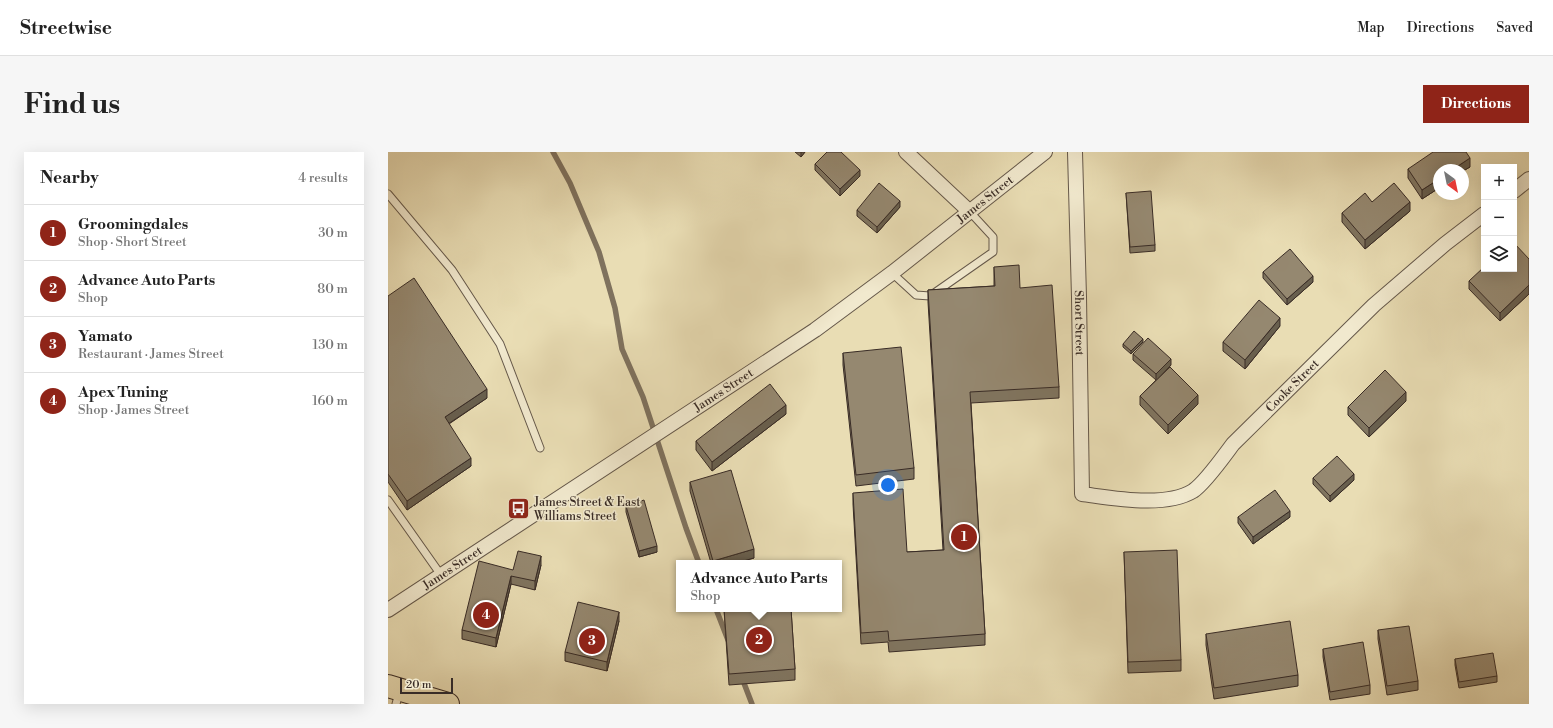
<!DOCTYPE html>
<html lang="en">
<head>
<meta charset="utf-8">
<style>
  :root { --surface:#fff; --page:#f6f6f6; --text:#222; --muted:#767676; --line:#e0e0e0; --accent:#8f2418 }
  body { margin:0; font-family:"Libre Bodoni",serif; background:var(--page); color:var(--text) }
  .controls { position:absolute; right:12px; top:12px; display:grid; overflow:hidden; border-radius:0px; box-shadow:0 4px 16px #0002 }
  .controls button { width:36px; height:36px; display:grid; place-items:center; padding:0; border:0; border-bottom:1px solid var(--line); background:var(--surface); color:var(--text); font:20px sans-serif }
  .compass { position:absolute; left:1045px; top:12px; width:36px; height:36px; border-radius:50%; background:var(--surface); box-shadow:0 4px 16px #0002; rotate:147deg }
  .scale { position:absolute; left:12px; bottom:10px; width:53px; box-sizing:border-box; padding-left:4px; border:2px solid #392c26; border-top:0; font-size:11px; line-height:14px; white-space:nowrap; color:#392c26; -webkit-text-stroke:3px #f1e9ce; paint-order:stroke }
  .you { position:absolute; left:500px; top:333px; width:14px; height:14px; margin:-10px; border:3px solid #fff; border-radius:50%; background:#1a73e8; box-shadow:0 0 0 6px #1a73e833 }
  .badge { display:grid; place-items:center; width:26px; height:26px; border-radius:50%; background:var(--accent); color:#fff; font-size:13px; font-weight:700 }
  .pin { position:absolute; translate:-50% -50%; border:2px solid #fff; box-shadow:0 1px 4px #0006 }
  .popup { position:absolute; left:288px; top:408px; width:166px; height:52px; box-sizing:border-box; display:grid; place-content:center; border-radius:0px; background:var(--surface); filter:drop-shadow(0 1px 3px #0005); font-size:13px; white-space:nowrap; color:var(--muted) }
  .popup b { font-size:15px; color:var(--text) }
  .popup::after { content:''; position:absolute; left:50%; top:100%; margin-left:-8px; border:8px solid transparent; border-top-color:var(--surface) }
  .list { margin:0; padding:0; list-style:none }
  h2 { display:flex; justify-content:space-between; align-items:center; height:52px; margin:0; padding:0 16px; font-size:17px }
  h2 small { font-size:13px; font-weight:400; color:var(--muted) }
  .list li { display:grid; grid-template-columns:26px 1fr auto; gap:12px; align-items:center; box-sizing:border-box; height:56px; padding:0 16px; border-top:1px solid var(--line) }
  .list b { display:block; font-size:15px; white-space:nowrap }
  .list p { margin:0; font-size:13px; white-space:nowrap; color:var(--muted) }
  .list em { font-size:13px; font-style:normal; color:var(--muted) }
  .icon { flex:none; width:22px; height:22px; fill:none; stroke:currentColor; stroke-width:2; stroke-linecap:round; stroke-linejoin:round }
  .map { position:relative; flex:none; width:1141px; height:552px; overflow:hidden; border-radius:0px }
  header { display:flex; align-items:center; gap:24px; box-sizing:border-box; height:56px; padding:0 20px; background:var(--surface); border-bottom:1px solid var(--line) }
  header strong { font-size:19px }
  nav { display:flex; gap:22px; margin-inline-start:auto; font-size:14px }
  .intro { display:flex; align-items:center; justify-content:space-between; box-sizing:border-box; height:96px; padding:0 24px }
  h1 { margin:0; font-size:28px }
  .button { padding:10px 18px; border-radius:0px; background:var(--accent); color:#fff; font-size:14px; font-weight:700 }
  main { display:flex; gap:24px; padding:0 24px }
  aside { flex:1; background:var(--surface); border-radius:0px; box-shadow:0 4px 16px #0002 }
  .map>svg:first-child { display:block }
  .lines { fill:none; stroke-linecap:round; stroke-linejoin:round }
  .stream { stroke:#7f725e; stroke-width:5.5 }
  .lane-casing { stroke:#65584a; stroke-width:9 }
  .street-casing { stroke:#65584a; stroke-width:16 }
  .primary-casing { stroke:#392c26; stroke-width:24 }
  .lane { stroke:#f1e9ce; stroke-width:7 }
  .street { stroke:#f1e9ce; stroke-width:14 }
  .primary { stroke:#e9ddb4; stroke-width:22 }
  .wall { fill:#807560; stroke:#392c26 }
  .shaded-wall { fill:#685f4e; stroke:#392c26 }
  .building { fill:#958870; stroke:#392c26 }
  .labels { text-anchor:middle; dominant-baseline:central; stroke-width:3; stroke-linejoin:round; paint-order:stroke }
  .street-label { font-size:12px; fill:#392c26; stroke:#f1e9ce }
  .poi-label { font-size:12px; fill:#392c26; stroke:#f1e9ce; text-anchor:start }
</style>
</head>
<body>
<header>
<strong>Streetwise</strong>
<nav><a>Map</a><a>Directions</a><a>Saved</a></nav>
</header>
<div class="intro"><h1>Find us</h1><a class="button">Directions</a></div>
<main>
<aside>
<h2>Nearby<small>4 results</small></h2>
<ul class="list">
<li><span class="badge">1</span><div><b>Groomingdales</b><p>Shop · Short Street</p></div><em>30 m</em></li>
<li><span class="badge">2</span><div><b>Advance Auto Parts</b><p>Shop</p></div><em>80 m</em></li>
<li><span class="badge">3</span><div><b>Yamato</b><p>Restaurant · James Street</p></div><em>130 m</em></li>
<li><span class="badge">4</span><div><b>Apex Tuning</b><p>Shop · James Street</p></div><em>160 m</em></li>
</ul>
</aside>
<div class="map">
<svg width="1141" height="552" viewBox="0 0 1141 552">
  <rect width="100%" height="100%" fill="#e9ddb4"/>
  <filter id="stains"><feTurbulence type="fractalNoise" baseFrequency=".005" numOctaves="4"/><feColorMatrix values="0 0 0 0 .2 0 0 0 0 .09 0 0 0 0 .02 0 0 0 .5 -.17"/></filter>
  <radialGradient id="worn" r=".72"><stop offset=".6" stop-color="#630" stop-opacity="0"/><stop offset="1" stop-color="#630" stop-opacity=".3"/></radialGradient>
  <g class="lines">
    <!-- stream -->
    <path class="stream" d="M165,0L182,31L211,100L227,156L234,197L255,245L298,376L311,411
      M328,457L340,488
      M354,526L364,552"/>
    <defs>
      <path id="lane" d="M0,42L64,118L112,192L152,296
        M504,121L528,143L542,144L605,100V85L582,60
        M0,348L53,423
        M8,552L11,541"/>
      <g id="street">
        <path d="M518,0L582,60"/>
        <path id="s1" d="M687,0L691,145L694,342C725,346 777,356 805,339C817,331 836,304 845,292L986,153L1057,92L1096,62"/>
        <path d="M1126,39L1141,27"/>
        <path id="s2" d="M0,458L427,178L504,121L657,0"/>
      </g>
      <path id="primary" d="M0,534L60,552"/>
    </defs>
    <!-- lane casing -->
    <use href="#lane" class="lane-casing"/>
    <!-- street casing -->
    <use href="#street" class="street-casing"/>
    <!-- primary casing -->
    <use href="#primary" class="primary-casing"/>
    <!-- lane -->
    <use href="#lane" class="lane"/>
    <!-- street -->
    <use href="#street" class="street"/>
    <!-- primary -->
    <use href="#primary" class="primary"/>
  </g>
  <!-- wall -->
  <path class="wall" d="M407,0H417L413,5Z
    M427,12L472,24L452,44L427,18Z
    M1082,15L1075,19V18H1051V36L1034,47L1020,26V17Z
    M738,41L767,93V99L742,101Z
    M984,50L1022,59L977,97L954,70V61Z
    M512,55L489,81L469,64V58Z
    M1141,107V142L1112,169L1081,137V129Z
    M606,115L632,136L671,235V246L583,251L597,482V493L501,500L500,490L473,492L465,352V341L519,400L555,398L540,150V138L606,134Z
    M875,120L925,130L899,153L875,126Z
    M0,144L99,246L61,272L83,314L19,358L0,330Z
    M892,174L857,217L835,199V190Z
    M755,190L743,202L735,195V192Z
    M455,201L526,316V327L468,334L455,213Z
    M745,202L783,213L773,224L810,252L780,282L752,253V244L768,228L745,208Z
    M1018,249L981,285L960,263V255Z
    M398,262L324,319L308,298V289Z
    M925,326L966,328L942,350L925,332Z
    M302,330L366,406L348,411H323L302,339Z
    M238,354L269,400L251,405L238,360Z
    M850,365H902L865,392L850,371Z
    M736,400L793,508V519L740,521Z
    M153,413L147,438L123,432L108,495L74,487V478L125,418Z
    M336,457H403L407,517V528L341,533Z
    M231,469L219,519L177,509V500Z
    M990,478L1030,529V538L999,543L990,487Z
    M818,482L910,523V534L826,547L818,493Z
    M935,497L982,533V542L942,548L935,505Z
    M1067,507L1109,524V530L1071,536L1067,513Z"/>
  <!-- shaded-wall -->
  <path class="shaded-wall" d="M413,0H417L413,5Z
    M1082,6V15L1075,19V18H1064Z
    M472,18V24L452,44V37Z
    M1051,27V36L1034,47V38Z
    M512,49V55L489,81V75Z
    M1022,50V59L977,97V88Z
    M925,124V130L899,153V147Z
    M1141,133V142L1112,169V161Z
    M892,166V174L857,217V208Z
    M755,187V190L743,202V199Z
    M783,207V213L768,229V222Z
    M99,237V246L57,274V265Z
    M1018,240V249L981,285V276Z
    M810,243V252L780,282V273Z
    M398,253V262L324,319V310Z
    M83,306V314L19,358V349Z
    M966,322V328L942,350V344Z
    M902,359V365L865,392V385Z
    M269,394V400L251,405V399Z
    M366,397V406L348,411H325V409Z
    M153,404V413L147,438V429Z
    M123,424V432L108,495V486Z
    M231,460V469L219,519V510Z"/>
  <!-- building -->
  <path class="building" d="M439,0H453L472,18L452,37L427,12Z
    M1045,0H1078L1082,6L1064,18H1051V27L1034,38L1020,17Z
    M491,31L512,49L489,75L469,58Z
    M1006,31L1022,50L977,88L954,61L977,41L984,50Z
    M763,39L767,93L742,95L738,41Z
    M1126,91L1141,107V133L1112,161L1081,129L1096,115V117H1126Z
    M902,97L925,124L899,147L875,120Z
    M631,113L632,136L664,133L671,235L582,240L597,482L501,489L500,479L473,481L465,341L515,337L519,400L556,398L540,138L607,134L606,115Z
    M26,126L99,237L57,265L83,306L19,349L0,322V144Z
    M871,148L892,166L857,208L835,190Z
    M746,179L755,187L743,199L735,192Z
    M760,186L783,207L768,222L745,202Z
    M513,195L526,316L468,323L455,201Z
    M782,215L810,243L780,273L752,244Z
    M997,218L1018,240L981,276L960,255Z
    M382,232L398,253L324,310L308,289Z
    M949,304L966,322L942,344L925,326Z
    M343,318L366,397L325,409L302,330Z
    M887,338L902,359L865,385L850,365Z
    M256,348L269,394L251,399L238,354Z
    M789,398L793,508L740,510L736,400Z
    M130,399L153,404L147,429L123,424L108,486L74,478L91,409L125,418Z
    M190,450L231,460L219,510L177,500Z
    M336,457H403L407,517L341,522Z
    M902,469L910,523L826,536L818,482Z
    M1021,474L1030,529L999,534L990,478Z
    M975,490L982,533L942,540L935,497Z
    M1105,501L1109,524L1071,530L1067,507Z"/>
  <!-- icons -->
  <defs>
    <symbol id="bus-square" viewBox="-11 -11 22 22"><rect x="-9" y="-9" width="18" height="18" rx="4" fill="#8f2418" stroke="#f1e9ce"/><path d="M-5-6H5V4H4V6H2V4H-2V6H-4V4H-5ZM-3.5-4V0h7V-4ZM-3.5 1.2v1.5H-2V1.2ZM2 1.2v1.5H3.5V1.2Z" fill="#fff"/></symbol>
  </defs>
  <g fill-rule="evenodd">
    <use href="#bus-square" x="118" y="344" width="25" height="25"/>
  </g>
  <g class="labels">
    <!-- street labels -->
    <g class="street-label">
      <text stroke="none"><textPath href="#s2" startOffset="725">James Street</textPath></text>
      <text stroke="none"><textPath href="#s1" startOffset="171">Short Street</textPath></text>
      <text stroke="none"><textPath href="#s1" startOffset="600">Cooke Street</textPath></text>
      <text stroke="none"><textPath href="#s2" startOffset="401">James Street</textPath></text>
      <text stroke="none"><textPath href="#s2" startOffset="77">James Street</textPath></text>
    </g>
    <!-- poi labels -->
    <g class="poi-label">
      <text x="146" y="350">James Street &amp; East<tspan x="146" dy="14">Williams Street</tspan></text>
    </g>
  </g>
  <rect width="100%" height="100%" filter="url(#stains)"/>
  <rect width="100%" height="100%" fill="url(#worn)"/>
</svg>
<div class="controls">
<button>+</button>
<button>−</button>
<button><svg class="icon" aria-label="layers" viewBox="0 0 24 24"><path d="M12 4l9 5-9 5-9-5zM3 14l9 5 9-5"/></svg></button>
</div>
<svg class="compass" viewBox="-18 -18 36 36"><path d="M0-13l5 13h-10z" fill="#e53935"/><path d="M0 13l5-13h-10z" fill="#767676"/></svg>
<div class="scale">20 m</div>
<div class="you"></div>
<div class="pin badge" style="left:576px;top:385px">1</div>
<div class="pin badge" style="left:371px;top:488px">2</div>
<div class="popup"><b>Advance Auto Parts</b>Shop</div>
<div class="pin badge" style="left:204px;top:489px">3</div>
<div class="pin badge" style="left:98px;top:463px">4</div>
</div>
</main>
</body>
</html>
